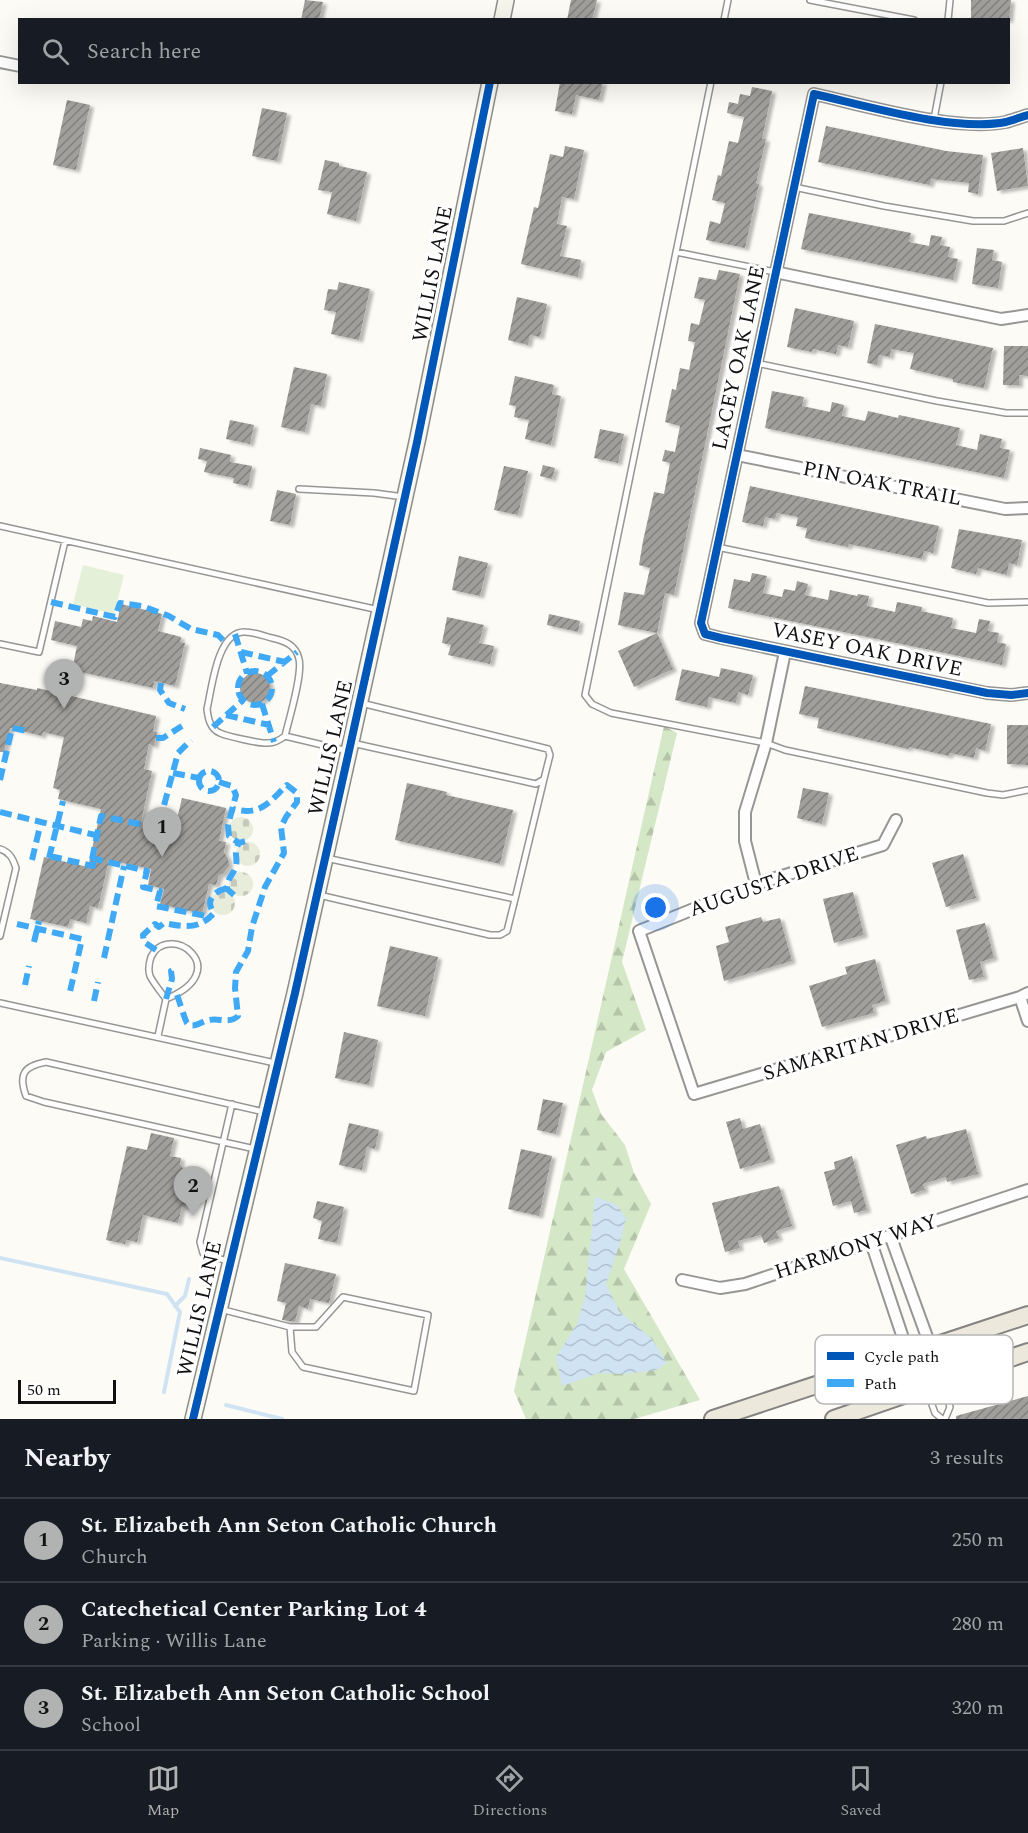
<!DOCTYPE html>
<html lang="en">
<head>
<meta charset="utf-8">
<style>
  :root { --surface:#171b24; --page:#242831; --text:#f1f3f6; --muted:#9ea1a6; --line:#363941; --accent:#b1b2b2 }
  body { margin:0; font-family:Spectral,serif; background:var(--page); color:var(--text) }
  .scale { position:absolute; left:18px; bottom:15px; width:98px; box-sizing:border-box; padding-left:6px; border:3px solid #101010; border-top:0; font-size:16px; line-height:21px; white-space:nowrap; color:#101010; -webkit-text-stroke:4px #fff; paint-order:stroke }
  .you { position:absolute; left:656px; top:908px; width:21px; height:21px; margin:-15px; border:4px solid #fff; border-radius:50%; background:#1a73e8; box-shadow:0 0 0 9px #1a73e833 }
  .badge { display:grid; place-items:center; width:39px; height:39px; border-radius:50%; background:var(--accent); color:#111; font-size:20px; font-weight:700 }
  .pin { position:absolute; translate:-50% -50px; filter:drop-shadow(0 2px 3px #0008) }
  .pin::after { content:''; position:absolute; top:32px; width:21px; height:18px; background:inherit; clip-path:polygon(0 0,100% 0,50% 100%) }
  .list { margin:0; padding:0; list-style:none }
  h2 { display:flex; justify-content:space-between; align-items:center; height:78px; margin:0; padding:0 24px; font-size:26px }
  h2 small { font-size:20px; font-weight:400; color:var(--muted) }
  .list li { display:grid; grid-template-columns:39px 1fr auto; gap:18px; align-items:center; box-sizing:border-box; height:84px; padding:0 24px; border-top:2px solid var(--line) }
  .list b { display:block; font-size:22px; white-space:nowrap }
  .list p { margin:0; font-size:20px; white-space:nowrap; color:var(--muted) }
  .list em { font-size:20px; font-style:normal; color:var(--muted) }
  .icon { flex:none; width:33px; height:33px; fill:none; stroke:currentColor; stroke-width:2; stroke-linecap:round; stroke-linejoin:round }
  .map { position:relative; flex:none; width:1028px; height:1419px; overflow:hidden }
  .search { position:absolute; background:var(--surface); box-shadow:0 6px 24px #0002; left:18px; right:18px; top:18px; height:66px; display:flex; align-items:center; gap:15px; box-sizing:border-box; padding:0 21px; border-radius:0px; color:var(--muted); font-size:22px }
  .sheet { height:330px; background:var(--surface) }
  nav { display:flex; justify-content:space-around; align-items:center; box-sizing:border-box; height:84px; border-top:2px solid var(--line); background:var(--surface); font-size:16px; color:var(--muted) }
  nav a { display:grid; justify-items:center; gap:3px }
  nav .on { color:var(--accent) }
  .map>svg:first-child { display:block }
  .forest { fill:url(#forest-firs) }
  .cemetery { fill:url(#cemetery-stones) }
  .park { fill:#e4f0d8 }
  .water { fill:url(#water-waves) }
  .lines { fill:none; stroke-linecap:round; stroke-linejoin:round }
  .stream { stroke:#cfe3f3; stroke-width:4 }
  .building { fill:url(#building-hatch); filter:url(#shadow) }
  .lane-casing { stroke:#969694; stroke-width:8 }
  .street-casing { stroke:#969694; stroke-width:14 }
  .secondary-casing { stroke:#8d8c8a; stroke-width:18 }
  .primary-casing { stroke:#848381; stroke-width:20 }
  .lane { stroke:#fffefe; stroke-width:5 }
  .street { stroke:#fffefe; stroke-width:10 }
  .secondary { stroke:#f5f5ec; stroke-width:15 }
  .primary { stroke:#ece9dc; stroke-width:16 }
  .quiet { stroke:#3fa9f5; stroke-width:6; stroke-dasharray:12 6; stroke-linecap:butt }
  .cycleway-casing { stroke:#fff; stroke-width:11 }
  .cycleway { stroke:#0057b8; stroke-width:8 }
  .labels { text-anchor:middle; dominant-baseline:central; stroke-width:6; stroke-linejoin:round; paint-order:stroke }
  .street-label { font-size:21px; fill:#101010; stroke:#fff }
  .key { fill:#fff; stroke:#b7b7b7; stroke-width:1.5 }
  .key-label { font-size:16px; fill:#101010 }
</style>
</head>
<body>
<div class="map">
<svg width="1028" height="1419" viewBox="0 0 1028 1419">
  <defs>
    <pattern id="forest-firs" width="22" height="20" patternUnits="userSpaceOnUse" patternTransform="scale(1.5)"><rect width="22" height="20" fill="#d4e7c6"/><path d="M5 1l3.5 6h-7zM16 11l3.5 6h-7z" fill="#b5c5a9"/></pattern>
    <pattern id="cemetery-stones" width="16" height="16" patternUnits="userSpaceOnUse" patternTransform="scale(1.5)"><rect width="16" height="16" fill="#e7ecdb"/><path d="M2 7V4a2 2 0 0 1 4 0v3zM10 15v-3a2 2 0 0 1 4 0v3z" fill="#c5c9bb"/></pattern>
    <pattern id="water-waves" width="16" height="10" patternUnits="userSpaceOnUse" patternTransform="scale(1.5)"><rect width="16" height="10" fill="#cfe3f3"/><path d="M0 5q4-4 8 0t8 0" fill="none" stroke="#b1c2cf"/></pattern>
    <pattern id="building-hatch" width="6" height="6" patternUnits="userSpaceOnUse" patternTransform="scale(1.5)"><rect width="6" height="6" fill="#a09f9b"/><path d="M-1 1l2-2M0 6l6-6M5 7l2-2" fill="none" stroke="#81807d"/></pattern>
    <filter id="shadow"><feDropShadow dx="4" dy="2.5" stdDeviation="1.5" flood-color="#0004"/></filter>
  </defs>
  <rect width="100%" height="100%" fill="#fcfbf6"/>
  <!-- forest -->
  <path class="forest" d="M664,726L677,733L622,962L646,1030L606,1052L592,1090L601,1114L625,1145L634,1173L651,1204L624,1269L700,1400L634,1419H526L514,1391Z"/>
  <!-- cemetery -->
  <path class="cemetery" d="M229 829a12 12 0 1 1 24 0a12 12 0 1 1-24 0Z
    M236 854a12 12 0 1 1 24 0a12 12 0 1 1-24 0Z
    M229 884a12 12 0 1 1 24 0a12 12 0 1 1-24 0Z
    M211 903a12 12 0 1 1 24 0a12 12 0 1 1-24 0Z"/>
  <!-- park -->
  <path class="park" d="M83,565L124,575L114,614L73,604Z"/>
  <!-- water -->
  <path class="water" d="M595,1196L617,1205L626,1218L620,1243L606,1284L619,1311L652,1339L667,1363L657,1370L624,1374L599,1373L562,1386L556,1357L577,1324L585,1297Z"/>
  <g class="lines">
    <!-- stream -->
    <path class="stream" d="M0,1258L167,1294L180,1312L164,1392
      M175,1306L185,1296L189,1279
      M226,1405L282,1419"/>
  </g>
  <!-- building -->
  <path class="building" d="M305,0L323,2L319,20H301Z
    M571,0H597L592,20H567Z
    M971,0H1011L1009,20H971Z
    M560,82H603L599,100L576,95L572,114L555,111Z
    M752,87L772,91L762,139H766L756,183L759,184L745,248L706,240L710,221L720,224L725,203L712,200L718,175L721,176L729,141L738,143L744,117L727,113L729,102L738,104L740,94L750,96Z
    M67,100L90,105L76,170L53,165Z
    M262,108L287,113L277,161L252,156Z
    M826,126L946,151L983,155L978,194L968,192L969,183L931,179L930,185L818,162Z
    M565,146L584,150L574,199L562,197L557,224L567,226L560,256L581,260L578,277L521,264L534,207L538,208L550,154L563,157Z
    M1023,148L1028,186L997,191L991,153Z
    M325,160L339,163V166L367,172L356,221L327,214L332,192L318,190Z
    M809,213L911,233L909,242L929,246L931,235L942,237L940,245L950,247L948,257L958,259L953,280L801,249Z
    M977,248L994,250L992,260L1002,262L998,288L972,284Z
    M719,270L740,274L674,595L665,593L657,633L618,625L624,592L644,595L650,568L639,565L643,541L654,492L664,494L670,463L662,461L665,450L675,452L680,426L665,422L672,389L676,390L680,368L689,370L695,342L688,341L691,323L699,325L705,300L694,298L699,277L716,280Z
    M339,282L370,289L359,340L331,334L336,312L324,310L328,289L337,290Z
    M517,297L547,304L540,337L530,335L528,345L508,340Z
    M795,308L854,321L848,347L838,345L836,354L813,349L812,352L787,347Z
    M875,324L993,348L984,388L953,382V379L910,369L914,353L891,349L890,357L879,355L877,365L867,363Z
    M1004,346H1028V376L1019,375V385H1003Z
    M294,367L327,374L321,406L311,404L305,432L281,427Z
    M515,376L554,385L552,394L561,396L551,445L525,439L529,420L514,417L516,406L509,405Z
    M772,391L804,397L802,406L830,412L832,402L844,405L842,416L865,421L868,411L898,418L899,415L960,428L956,445L977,450L980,434L1002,439L1000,448L1010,450L1004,478L765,428Z
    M230,420L254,425L250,444L226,439Z
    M600,429L624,434L618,463L594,458Z
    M200,448L231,455L230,462L252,466L248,486L233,483L234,478L204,472L207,461L198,459Z
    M543,465L555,468L552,479L540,476Z
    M504,466L528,471L518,515L494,510Z
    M750,486L939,526L933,553L924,551L922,559L849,544L848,547L805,538L807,528L796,526L798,517L777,513L775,519L765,517L763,526L742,522Z
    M277,490L296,494L290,525L270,521Z
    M959,529L1022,540L1017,565L1009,563L1007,575L978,568L976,574L951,568Z
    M459,556L488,563L480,596L452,590Z
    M752,573L767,576L763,593L782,597L784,589L795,591L797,581L808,584L805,595L828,600L830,590L857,596L858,594L869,596L867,606L895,612L897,602L922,607L921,611L953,618L951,628L976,633L979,619L990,621L988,631L999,633L997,642L1006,644L1002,665L728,608L734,579L750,582Z
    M121,604L162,614L158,631L181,637L180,642L185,643L175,686L154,681L153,688L72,670L77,646L51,640L55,621L81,627L83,619L92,621L93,616L117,622Z
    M549,614L580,621L578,632L547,625Z
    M447,617L484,625L479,643L494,646L490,664L448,655L451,645L442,643Z
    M657,633L673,669L634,687L618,651Z
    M721,668L753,675L748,695L738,692L736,703L709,697L707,707L675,700L682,669L719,677Z
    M240 688a15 15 0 1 1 30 0a15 15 0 1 1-30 0Z
    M0,683L37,690V688L50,691L156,716L153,731L157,732L154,746L149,744L144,769L152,771L141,822L161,827L165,812L178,815L182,798L226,808L219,841L226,842L224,852L228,859L229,866L223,874L219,875L216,885L209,884L202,914L160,904L164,889L148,885L151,869L109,860L98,908L90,906L86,923L70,919L68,927L30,919L44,857L88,867L101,809L58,799L60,790L53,788L64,737L43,732L42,736L10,728L4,752H0Z
    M805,686L991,724L985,751L976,748L974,758L950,753L949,756L909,747L908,749L817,728L819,718L799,714Z
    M1007,725H1028V765L1007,764Z
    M407,783L447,792L446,795L513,810L500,864L395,840Z
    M803,788L829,793L822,824L797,818Z
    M963,854L976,898L946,907L932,863Z
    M853,892L864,935L834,943L823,899Z
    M761,917L763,922L780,918L792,961L724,981L716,946L729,942L725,927Z
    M985,923L994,958L980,962L984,977L969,980L956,930Z
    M390,946L438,957L425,1016L377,1006Z
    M875,959L886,1001L872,1005L874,1013L822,1027L809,986L847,974L845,967Z
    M344,1032L378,1040L369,1085L335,1078Z
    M543,1099L563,1103L556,1134L537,1130Z
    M740,1118L743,1129L760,1124L771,1160L740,1169L726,1122Z
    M349,1123L379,1130L375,1149L367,1147L362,1170L339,1165Z
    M966,1129L978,1174L947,1182L946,1177L923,1184L925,1190L911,1194L896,1145L926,1136L927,1139Z
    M151,1133L174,1138L170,1156L181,1158L180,1164L185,1172L189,1173L187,1183L190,1184L185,1208L182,1207L178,1223L143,1215L137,1242L126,1240L125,1244L106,1240L127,1146L147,1150Z
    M521,1149L552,1156L539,1216L508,1209Z
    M852,1156L867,1210L854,1213L851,1201L833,1206L824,1172L835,1169L834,1162Z
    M779,1186L792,1226L776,1231L779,1238L764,1243L761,1235L738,1241L740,1248L725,1252L712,1203Z
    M317,1201L344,1207L337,1243L318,1239L322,1221L313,1218Z
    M285,1263L336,1274L329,1303L310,1299L308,1309L299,1306L295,1322L282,1320L286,1303L277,1301Z
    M1028,1396V1419H956V1416Z"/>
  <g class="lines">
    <defs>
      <path id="lane" d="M810,0L914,20
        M724,20L728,0
        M948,20L950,0
        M711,82L585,695L592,704L611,713L766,743L785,750L987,793L1003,795L1028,790
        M934,119L941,82
        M794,187L884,206L973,221H1004L1028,213
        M676,252L775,272
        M756,363L937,401L1006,413H1028
        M299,489L374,493L404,497
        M0,526L379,610
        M717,547L988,603L1028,602
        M0,644L39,652L65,541
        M285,736C289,719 303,674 299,659C296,645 285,641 272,638C264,636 254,632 245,632C217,631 212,688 207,709C208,718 210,729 220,733C226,736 261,744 268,743C275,743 280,740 285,736L348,751
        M352,743L536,784L544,779L550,755L548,749L361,703
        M0,849C10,852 13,859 16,868L0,936
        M319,895L490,935H500L507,931L515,899L326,858
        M515,899L544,779
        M0,1003L275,1063
        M158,1036L166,999C237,970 169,920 151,957C149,963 148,970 150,976C154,984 161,992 166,999
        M255,1149L44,1102L26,1096C18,1074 24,1066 46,1062L264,1112
        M230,1262L203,1253L200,1242L232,1104
        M220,1309L290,1327L292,1352L303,1367L414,1391L428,1315L343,1297L316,1327H290
        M931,1349L950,1407L945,1419
        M910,1358L926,1388L935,1413L942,1419"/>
      <path id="street" d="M0,62L20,66
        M1028,115C1021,117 1013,120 1006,122C954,132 867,106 814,94L701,623L705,634L721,638L987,693L1011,695L1028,693
        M775,272L1001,319L1028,315
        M737,455L1005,509L1028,508
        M896,820L883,845L756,884L639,931L694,1094L1020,997L1028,993
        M756,884L745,841V812L766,743L785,652
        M1020,997L1028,1021
        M890,1235L931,1348
        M871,1242L909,1356
        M682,1280L720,1288L745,1284L1028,1190"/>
      <path id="secondary" d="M502,20L506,0
        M193,1419L295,993L349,751L417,442L490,82"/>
      <path id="primary" d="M713,1419L1028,1315
        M834,1419L1028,1352"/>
    </defs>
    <!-- lane casing -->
    <use href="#lane" class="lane-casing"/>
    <!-- street casing -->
    <use href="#street" class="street-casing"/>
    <!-- secondary casing -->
    <use href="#secondary" class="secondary-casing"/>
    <!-- primary casing -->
    <use href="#primary" class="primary-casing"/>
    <!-- lane -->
    <use href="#lane" class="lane"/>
    <!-- street -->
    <use href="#street" class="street"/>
    <!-- secondary -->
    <use href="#secondary" class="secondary"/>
    <!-- primary -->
    <use href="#primary" class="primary"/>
    <!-- quiet -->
    <path class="quiet" d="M51,602L115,617L120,603L142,606L169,616L191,629L218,635L225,642
      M235,634L247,673
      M241,652L285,662
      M238 688a17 17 0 1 1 34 0a17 17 0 1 1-34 0Z
      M267,676L297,652
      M161,683L160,690L169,703L185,709
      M262,704L274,742
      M226,715L269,725
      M213,727L243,700
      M156,738H163L182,726
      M199 781a10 10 0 1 1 20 0a10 10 0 1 1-20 0Z
      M173,773L199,778
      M0,780L12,728L29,731
      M219,782L232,786L236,795L228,825L229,836L239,843L249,840
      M0,812L95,835
      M50,856L93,866L94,859
      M49,858L63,801
      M91,858L147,871L143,887L160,891L156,906L211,917
      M92,859L101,816L158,828L178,753L191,740
      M32,860L41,822
      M234,895L227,889C227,877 233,876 236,866C238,857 233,853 239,843
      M17,924L82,939L69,996
      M34,942L39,921
      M156,950L144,942L143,935L155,924L159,927L164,923C185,927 199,930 214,913C204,900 215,891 227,888
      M104,958L124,866
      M25,985L29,966
      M177,995C179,1000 185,1020 187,1023C193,1030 203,1020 209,1020C220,1018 230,1024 238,1016L235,988L236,972L248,951L252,927L265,887L284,853L281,827L286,817L297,802V793L287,785C268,803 261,816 233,809
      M166,999L172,979L171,971L177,968
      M94,1001L98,982"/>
    <defs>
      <path id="cycleway" d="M1028,115C1021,117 1013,120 1006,122C954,132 867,106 814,94L701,623L705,634L721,638L987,693L1011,695L1028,693
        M193,1419L295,993L349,751L417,442L490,82"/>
    </defs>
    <!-- cycleway casing -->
    <use href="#cycleway" class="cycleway-casing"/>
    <!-- cycleway -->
    <use href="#cycleway" class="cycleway"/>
  </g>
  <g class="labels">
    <!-- street labels -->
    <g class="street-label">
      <text transform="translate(433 274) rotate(-79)">WILLIS LANE</text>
      <text transform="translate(739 358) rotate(-78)">LACEY OAK LANE</text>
      <text transform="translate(882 484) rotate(11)">PIN OAK TRAIL</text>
      <text transform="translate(867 650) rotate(12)">VASEY OAK DRIVE</text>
      <text transform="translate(331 748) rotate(-77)">WILLIS LANE</text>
      <text transform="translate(774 882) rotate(-19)">AUGUSTA DRIVE</text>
      <text transform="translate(861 1045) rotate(-17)">SAMARITAN DRIVE</text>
      <text transform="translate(856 1247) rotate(-18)">HARMONY WAY</text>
      <text transform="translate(200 1309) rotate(-77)">WILLIS LANE</text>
    </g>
  </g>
  <!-- legend -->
  <rect x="815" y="1335" width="198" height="69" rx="9" class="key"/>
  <rect x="827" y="1352" width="27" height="8" fill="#0057b8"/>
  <rect x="827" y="1379" width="27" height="8" fill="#3fa9f5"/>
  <g class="key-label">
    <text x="864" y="1362">Cycle path</text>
    <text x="864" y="1389">Path</text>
  </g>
</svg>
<div class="scale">50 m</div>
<div class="you"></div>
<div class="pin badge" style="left:162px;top:857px">1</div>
<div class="pin badge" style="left:193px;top:1216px">2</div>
<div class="pin badge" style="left:64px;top:709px">3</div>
<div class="search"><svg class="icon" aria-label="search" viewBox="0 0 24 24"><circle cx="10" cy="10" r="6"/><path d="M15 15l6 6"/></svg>Search here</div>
</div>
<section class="sheet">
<h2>Nearby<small>3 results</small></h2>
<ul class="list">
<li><span class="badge">1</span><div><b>St. Elizabeth Ann Seton Catholic Church</b><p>Church</p></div><em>250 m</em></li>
<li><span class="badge">2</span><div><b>Catechetical Center Parking Lot 4</b><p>Parking · Willis Lane</p></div><em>280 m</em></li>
<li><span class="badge">3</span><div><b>St. Elizabeth Ann Seton Catholic School</b><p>School</p></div><em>320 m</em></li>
</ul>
</section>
<nav>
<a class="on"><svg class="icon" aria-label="map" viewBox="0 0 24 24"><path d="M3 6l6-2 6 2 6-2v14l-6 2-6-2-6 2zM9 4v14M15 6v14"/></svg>Map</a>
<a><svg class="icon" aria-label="directions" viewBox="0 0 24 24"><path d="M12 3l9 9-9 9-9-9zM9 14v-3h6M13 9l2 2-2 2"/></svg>Directions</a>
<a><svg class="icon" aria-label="saved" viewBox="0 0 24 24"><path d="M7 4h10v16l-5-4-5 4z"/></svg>Saved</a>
</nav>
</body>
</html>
